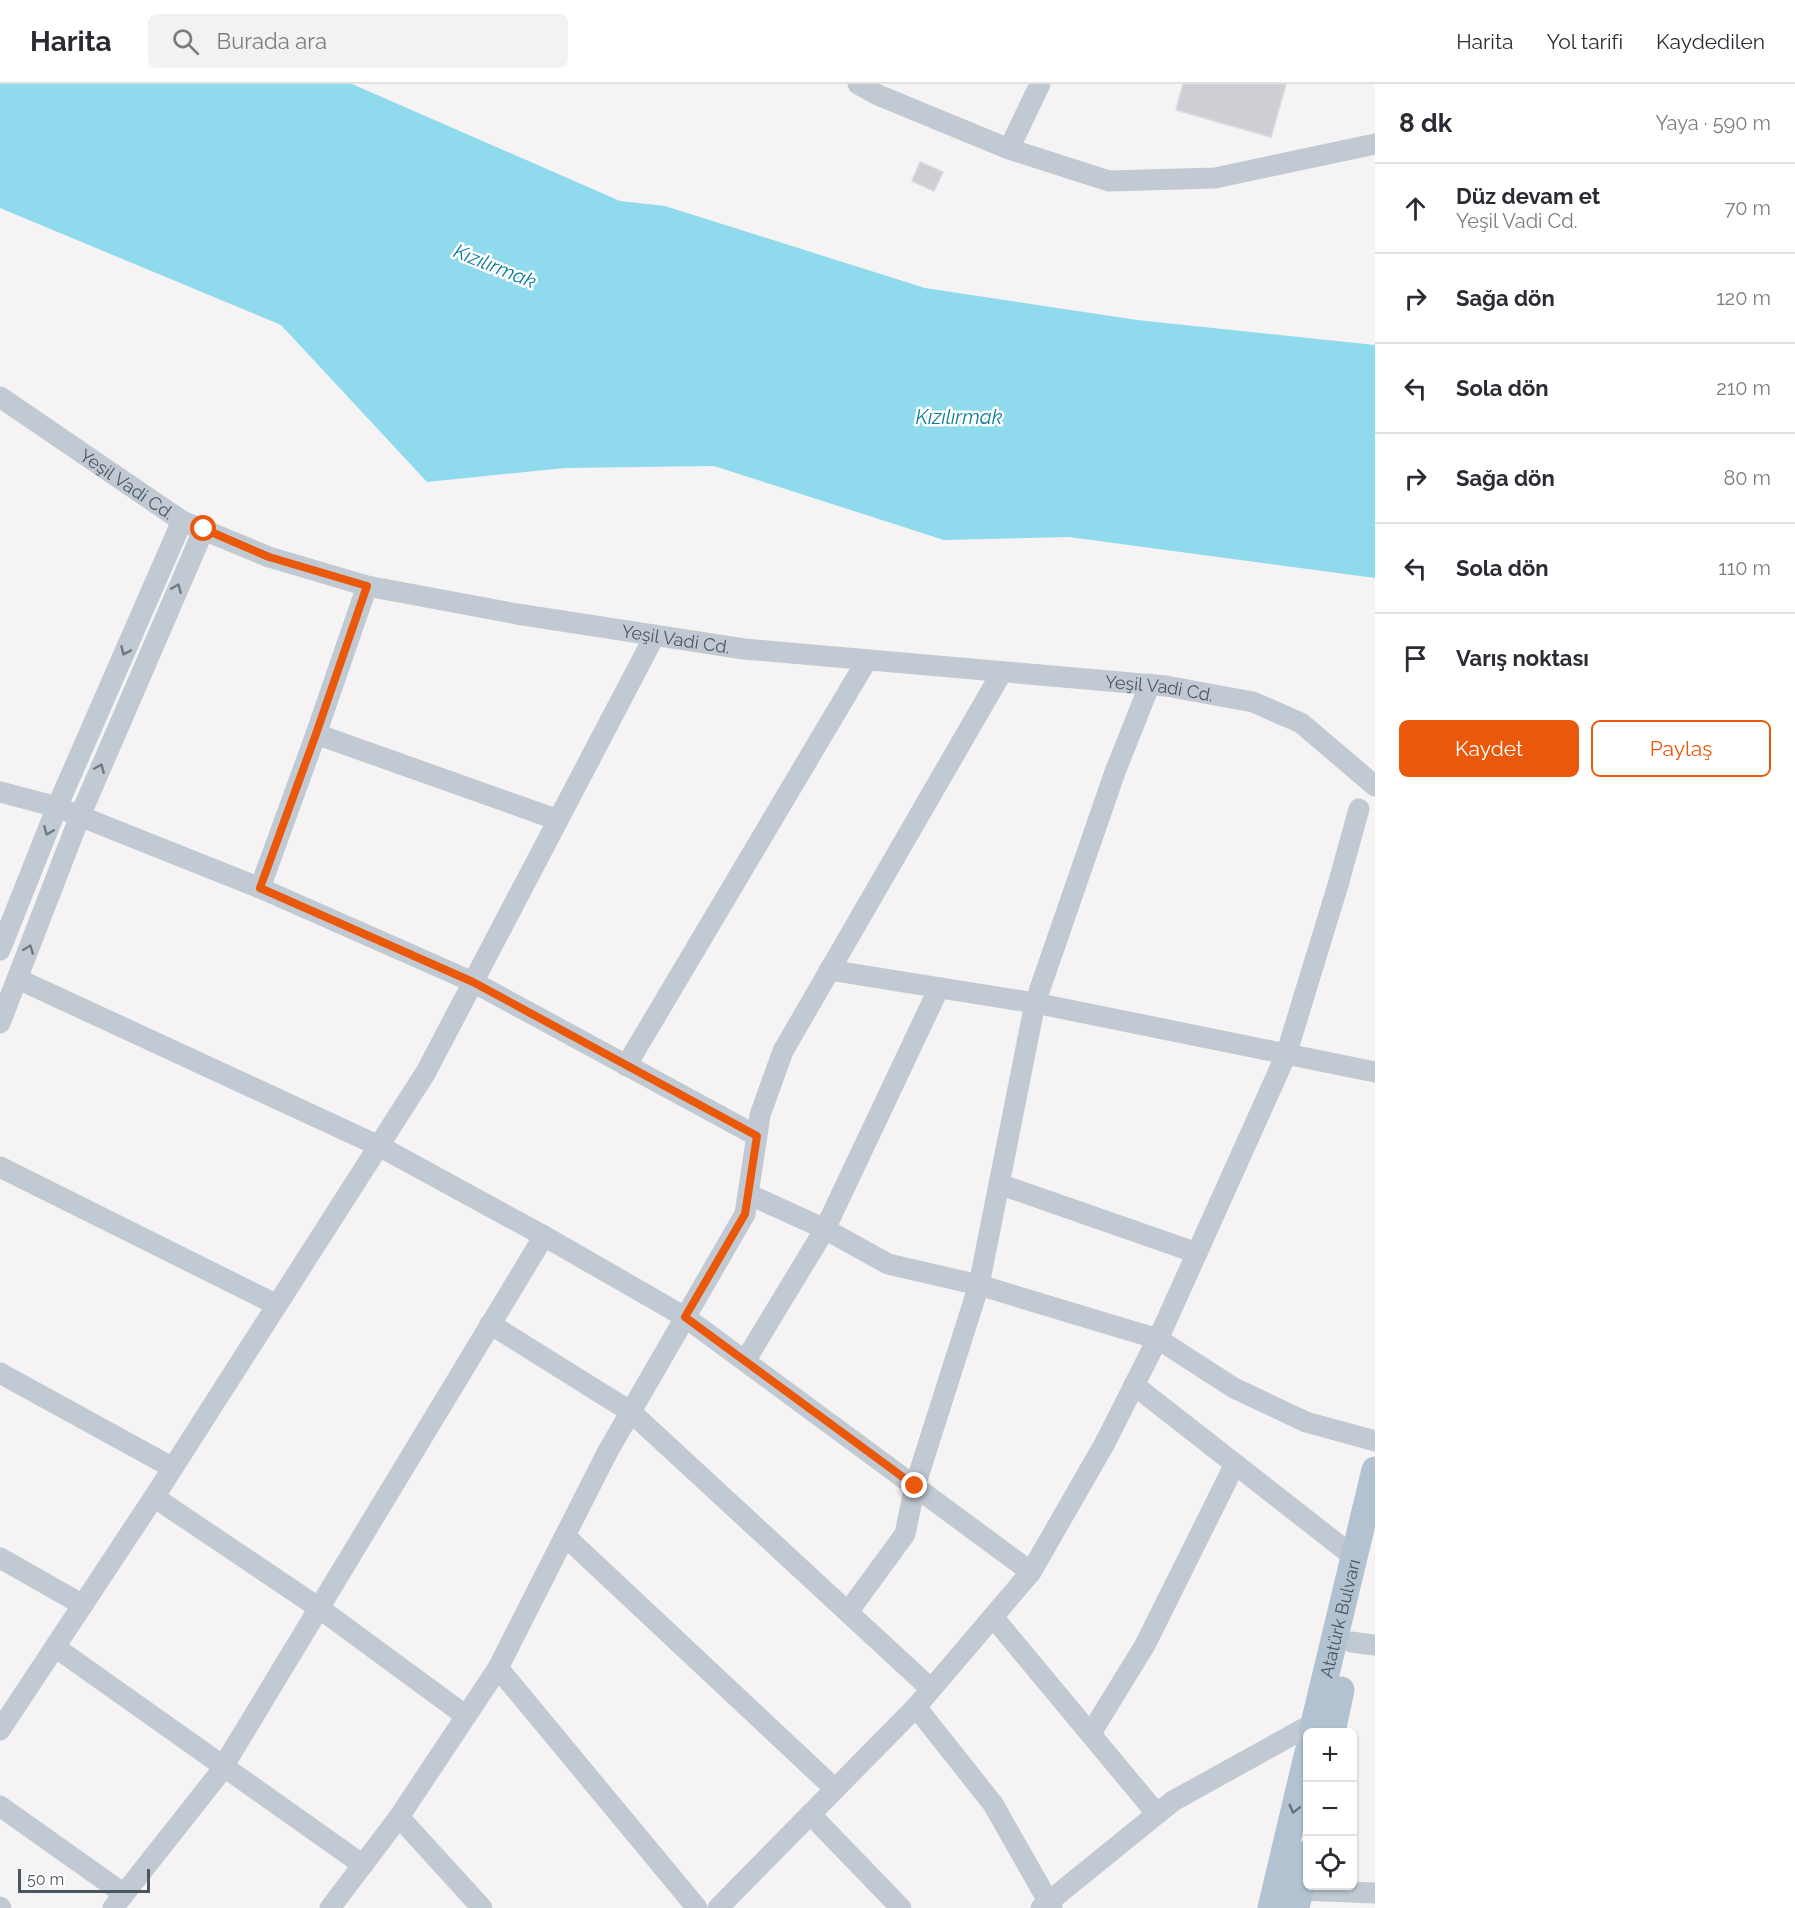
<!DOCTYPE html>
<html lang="tr">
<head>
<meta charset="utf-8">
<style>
  :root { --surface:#fff; --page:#f2f2f3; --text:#2b2b33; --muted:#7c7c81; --line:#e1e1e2; --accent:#ea580c }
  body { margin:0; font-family:Raleway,sans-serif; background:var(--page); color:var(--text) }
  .controls { position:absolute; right:18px; bottom:18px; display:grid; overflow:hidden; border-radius:9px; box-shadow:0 2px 4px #0004 }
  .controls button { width:54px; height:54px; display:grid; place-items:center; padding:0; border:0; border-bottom:2px solid var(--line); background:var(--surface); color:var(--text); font:30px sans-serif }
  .scale { position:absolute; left:18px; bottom:15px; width:132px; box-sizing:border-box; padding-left:6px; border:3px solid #4a5661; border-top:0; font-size:16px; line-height:21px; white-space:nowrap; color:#4a5661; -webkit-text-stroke:4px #fff; paint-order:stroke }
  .stop { position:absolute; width:18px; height:18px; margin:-14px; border:4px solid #ea580c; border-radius:50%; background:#fff }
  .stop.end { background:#ea580c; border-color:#fff; box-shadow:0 2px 6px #0008 }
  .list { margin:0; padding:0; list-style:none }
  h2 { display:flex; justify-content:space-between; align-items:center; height:78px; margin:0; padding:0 24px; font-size:26px }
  h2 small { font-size:20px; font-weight:400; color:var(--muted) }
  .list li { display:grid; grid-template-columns:39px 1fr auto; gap:18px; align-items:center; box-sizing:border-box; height:90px; padding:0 24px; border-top:2px solid var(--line) }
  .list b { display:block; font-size:22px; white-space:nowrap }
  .list p { margin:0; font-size:20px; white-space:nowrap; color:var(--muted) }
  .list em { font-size:20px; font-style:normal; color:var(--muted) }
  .actions { display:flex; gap:12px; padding:18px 24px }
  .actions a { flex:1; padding:14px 0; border:2px solid var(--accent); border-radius:9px; text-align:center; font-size:21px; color:var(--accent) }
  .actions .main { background:var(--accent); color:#fff }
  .icon { flex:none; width:33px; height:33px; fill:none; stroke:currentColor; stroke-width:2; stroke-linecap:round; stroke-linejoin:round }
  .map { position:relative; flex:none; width:1375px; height:1824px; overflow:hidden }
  header { display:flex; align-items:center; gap:36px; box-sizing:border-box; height:84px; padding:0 30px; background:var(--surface); border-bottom:2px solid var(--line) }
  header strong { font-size:28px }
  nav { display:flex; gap:33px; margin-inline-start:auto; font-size:21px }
  .search { width:420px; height:54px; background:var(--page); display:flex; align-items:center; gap:15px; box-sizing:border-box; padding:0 21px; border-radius:9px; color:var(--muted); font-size:22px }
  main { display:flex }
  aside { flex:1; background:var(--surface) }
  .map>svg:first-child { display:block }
  .water { fill:#90daee }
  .building { fill:#cdcfd5; stroke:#d7d9de; stroke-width:1.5 }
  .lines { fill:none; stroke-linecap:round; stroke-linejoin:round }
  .minor { stroke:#c1cad2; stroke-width:21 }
  .major { stroke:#b3c2d1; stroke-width:27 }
  .oneway { stroke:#6e7983 }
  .oneway2 { stroke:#64717d }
  .route { stroke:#ea580c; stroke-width:8 }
  .labels { text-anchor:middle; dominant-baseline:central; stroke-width:5; stroke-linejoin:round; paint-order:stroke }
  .street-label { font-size:18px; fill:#4a5661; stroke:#fff }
  .water-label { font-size:20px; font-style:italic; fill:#0c7c9b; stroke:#fff }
</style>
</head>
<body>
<header>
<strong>Harita</strong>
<div class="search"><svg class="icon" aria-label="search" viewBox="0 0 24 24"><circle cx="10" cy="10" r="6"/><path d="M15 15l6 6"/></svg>Burada ara</div>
<nav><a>Harita</a><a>Yol tarifi</a><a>Kaydedilen</a></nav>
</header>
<main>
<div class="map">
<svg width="1375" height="1824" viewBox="0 0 1375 1824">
  <rect width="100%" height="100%" fill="#f5f3f3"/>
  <!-- water -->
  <path class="water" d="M0,0H352L620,117L665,122L925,204L1137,236L1375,261V494L1069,453L944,456L714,382L565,384L427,398L281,241L0,124Z"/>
  <!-- building -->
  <path class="building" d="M1183,0H1286L1271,53L1176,26Z
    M920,78L943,88L934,107L912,97Z"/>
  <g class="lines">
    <!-- minor -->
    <g class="minor">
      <path d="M858,0L878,11L1009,65L1040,0"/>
      <path d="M1009,65L1109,97L1215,94L1375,60"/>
      <path id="s1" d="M0,313L182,437L269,473L367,502L517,530L744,565L1166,602L1253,618L1301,639L1375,702"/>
      <path d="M316,650L558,736"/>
      <path d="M0,708L57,723L260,804L473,898L757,1052"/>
      <path d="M260,804L316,650L367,502"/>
      <path d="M0,866L57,723L182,437"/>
      <path d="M829,886L1035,919L1375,988"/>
      <path d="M18,895L379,1062L544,1152L685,1233L1031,1488"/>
      <path d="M0,939L80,732L204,445"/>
      <path d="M626,982L867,576"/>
      <path d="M0,1083L277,1221"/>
      <path d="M999,1100L1197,1169"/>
      <path d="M748,1110L825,1145L888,1180L979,1201L1158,1255L1234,1304L1306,1338L1375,1357"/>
      <path d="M490,1240L631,1328L931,1605"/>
      <path d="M745,1277L825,1145L939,904"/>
      <path d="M0,1289L173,1384"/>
      <path d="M1134,1301L1354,1473"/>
      <path d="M154,1413L319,1524L466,1632"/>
      <path d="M565,1452L835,1705"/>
      <path d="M0,1474L83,1521"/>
      <path d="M848,1528L905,1450L915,1402L979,1201L1035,919L1115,688L1150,600"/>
      <path d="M993,1533L1157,1730"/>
      <path d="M1351,1558L1375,1561"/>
      <path d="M55,1563L363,1781"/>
      <path d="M498,1584L697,1824"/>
      <path d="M916,1623L993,1720L1052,1824"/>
      <path d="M0,1646L160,1404L426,988L655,551"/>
      <path d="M1091,1649L1145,1561L1235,1380"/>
      <path d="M0,1722L124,1810"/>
      <path d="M810,1730L901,1824"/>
      <path d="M399,1733L482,1824"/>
      <path d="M1300,1806L1375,1809"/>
      <path d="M0,1823L1,1824"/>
      <path d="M113,1824L218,1691L544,1152"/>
      <path d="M330,1824L399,1733L498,1584L608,1367L745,1130L760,1031L783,967L1002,588"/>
      <path d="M718,1824L916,1623L1031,1488L1105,1359L1164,1242L1286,971L1338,801L1359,725"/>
      <path d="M1041,1824L1173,1717L1314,1639"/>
    </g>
    <!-- major -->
    <g class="major">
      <path id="s2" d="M1312,1648L1375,1386"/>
      <path d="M1332,1648L1341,1606"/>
      <path d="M1271,1824L1308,1668"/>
      <path d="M1296,1824L1308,1769"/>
    </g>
  </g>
  <!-- one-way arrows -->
  <defs><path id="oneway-chevron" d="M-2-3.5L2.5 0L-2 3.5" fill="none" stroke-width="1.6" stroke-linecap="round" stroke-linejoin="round" transform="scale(1.5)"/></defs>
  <g class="oneway">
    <use href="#oneway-chevron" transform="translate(177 504) rotate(-67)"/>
    <use href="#oneway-chevron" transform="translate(125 567) rotate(114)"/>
    <use href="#oneway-chevron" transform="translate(100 684) rotate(-67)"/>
    <use href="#oneway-chevron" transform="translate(48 747) rotate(112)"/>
    <use href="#oneway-chevron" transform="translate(29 865) rotate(-69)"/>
  </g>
  <use class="oneway2" href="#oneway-chevron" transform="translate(1294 1725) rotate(104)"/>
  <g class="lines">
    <!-- route -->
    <path class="route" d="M204,445L269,473L367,502L316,650L260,804L473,898L757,1052L745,1130L685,1233L915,1402"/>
  </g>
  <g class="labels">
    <!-- street labels -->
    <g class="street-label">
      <text stroke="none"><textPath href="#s1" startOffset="154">Yeşil Vadi Cd.</textPath></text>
      <text stroke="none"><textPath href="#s1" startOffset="730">Yeşil Vadi Cd.</textPath></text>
      <text stroke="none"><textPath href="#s1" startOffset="1216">Yeşil Vadi Cd.</textPath></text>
      <text stroke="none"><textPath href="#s2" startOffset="117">Atatürk Bulvarı</textPath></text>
    </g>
    <!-- water labels -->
    <g class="water-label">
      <text transform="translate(495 182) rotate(22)">Kızılırmak</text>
      <text x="959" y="333">Kızılırmak</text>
    </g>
  </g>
</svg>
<div class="controls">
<button>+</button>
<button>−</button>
<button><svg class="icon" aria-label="locate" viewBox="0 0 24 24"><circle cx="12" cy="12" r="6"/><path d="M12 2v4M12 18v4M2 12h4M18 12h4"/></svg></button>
</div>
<div class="scale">50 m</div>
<div class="stop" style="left:204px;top:445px"></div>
<div class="stop end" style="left:915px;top:1402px"></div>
</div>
<aside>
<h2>8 dk<small>Yaya · 590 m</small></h2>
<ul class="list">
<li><svg class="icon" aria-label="ahead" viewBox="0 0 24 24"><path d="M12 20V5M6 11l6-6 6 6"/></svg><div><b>Düz devam et</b><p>Yeşil Vadi Cd.</p></div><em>70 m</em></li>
<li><svg class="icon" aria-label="right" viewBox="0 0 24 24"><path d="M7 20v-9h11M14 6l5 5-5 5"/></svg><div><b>Sağa dön</b></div><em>120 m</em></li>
<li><svg class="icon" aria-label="left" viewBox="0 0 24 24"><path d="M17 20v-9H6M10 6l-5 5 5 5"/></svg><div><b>Sola dön</b></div><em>210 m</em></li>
<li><svg class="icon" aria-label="right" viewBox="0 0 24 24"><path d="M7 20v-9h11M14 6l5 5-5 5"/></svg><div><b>Sağa dön</b></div><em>80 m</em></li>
<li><svg class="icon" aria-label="left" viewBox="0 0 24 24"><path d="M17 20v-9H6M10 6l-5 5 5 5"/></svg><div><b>Sola dön</b></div><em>110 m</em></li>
<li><svg class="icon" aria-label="arrive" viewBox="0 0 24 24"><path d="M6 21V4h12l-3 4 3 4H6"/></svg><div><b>Varış noktası</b></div></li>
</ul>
<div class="actions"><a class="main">Kaydet</a><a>Paylaş</a></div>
</aside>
</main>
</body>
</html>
